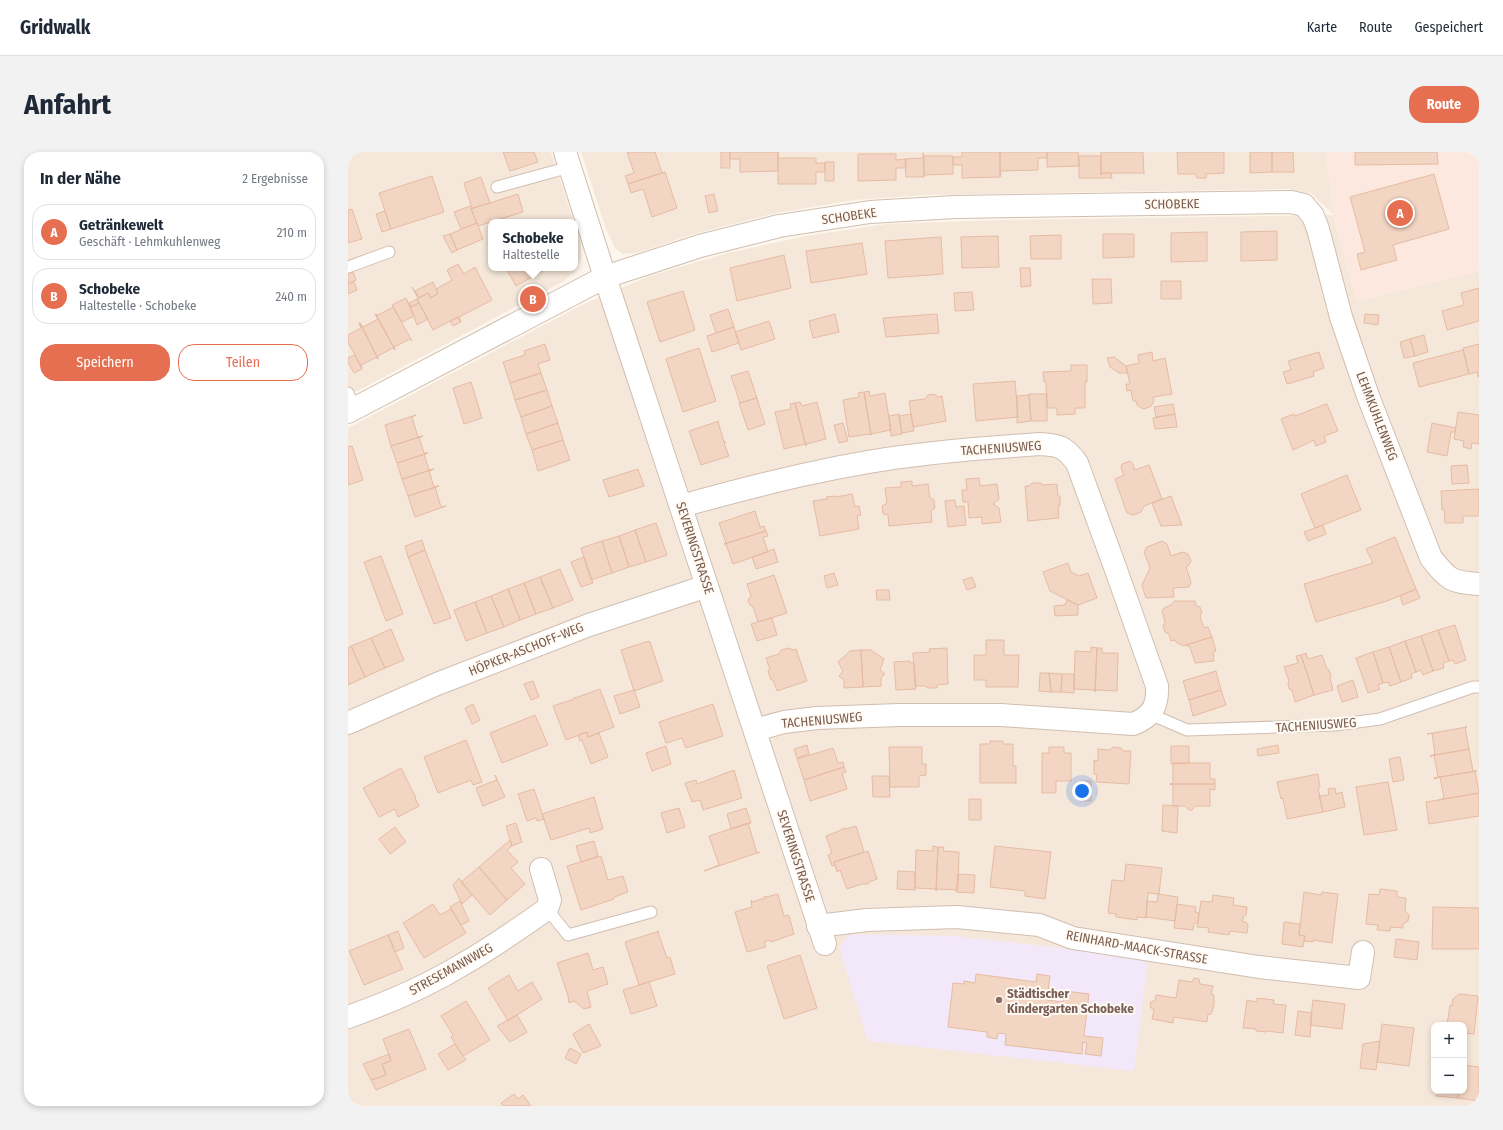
<!DOCTYPE html>
<html lang="de">
<head>
<meta charset="utf-8">
<style>
  :root { --surface:#fff; --page:#f2f2f3; --text:#1f2937; --muted:#747a83; --line:#e0e1e3; --accent:#e76f51 }
  body { margin:0; font-family:"Fira Sans Condensed",sans-serif; background:var(--page); color:var(--text) }
  .controls { position:absolute; right:12px; bottom:12px; display:grid; overflow:hidden; border-radius:8px; box-shadow:0 2px 6px #0003 }
  .controls button { width:36px; height:36px; display:grid; place-items:center; padding:0; border:0; border-bottom:1px solid var(--line); background:var(--surface); color:var(--text); font:20px sans-serif }
  .you { position:absolute; left:734px; top:639px; width:14px; height:14px; margin:-10px; border:3px solid #fff; border-radius:50%; background:#1a73e8; box-shadow:0 0 0 6px #1a73e833 }
  .badge { display:grid; place-items:center; width:26px; height:26px; border-radius:50%; background:var(--accent); color:#fff; font-size:13px; font-weight:700 }
  .pin { position:absolute; translate:-50% -50%; border:2px solid #fff; box-shadow:0 1px 4px #0006 }
  .popup { position:absolute; left:140px; top:67px; width:90px; height:52px; box-sizing:border-box; display:grid; place-content:center; border-radius:8px; background:var(--surface); filter:drop-shadow(0 1px 3px #0005); font-size:13px; white-space:nowrap; color:var(--muted) }
  .popup b { font-size:15px; color:var(--text) }
  .popup::after { content:''; position:absolute; left:50%; top:100%; margin-left:-8px; border:8px solid transparent; border-top-color:var(--surface) }
  .list { margin:0; padding:0; list-style:none }
  h2 { display:flex; justify-content:space-between; align-items:center; height:52px; margin:0; padding:0 16px; font-size:17px }
  h2 small { font-size:13px; font-weight:400; color:var(--muted) }
  .list li { display:grid; grid-template-columns:26px 1fr auto; gap:12px; align-items:center; box-sizing:border-box; height:56px; margin:0 8px 8px; padding:0 8px; border:1px solid var(--line); border-radius:16px }
  .list b { display:block; font-size:15px; white-space:nowrap }
  .list p { margin:0; font-size:13px; white-space:nowrap; color:var(--muted) }
  .list em { font-size:13px; font-style:normal; color:var(--muted) }
  .actions { display:flex; gap:8px; padding:12px 16px }
  .actions a { flex:1; padding:9px 0; border:1px solid var(--accent); border-radius:16px; text-align:center; font-size:14px; color:var(--accent) }
  .actions .main { background:var(--accent); color:#fff }
  .map { position:relative; flex:none; width:1131px; height:954px; overflow:hidden; border-radius:16px }
  header { display:flex; align-items:center; gap:24px; box-sizing:border-box; height:56px; padding:0 20px; background:var(--surface); border-bottom:1px solid var(--line) }
  header strong { font-size:19px }
  nav { display:flex; gap:22px; margin-inline-start:auto; font-size:14px }
  .intro { display:flex; align-items:center; justify-content:space-between; box-sizing:border-box; height:96px; padding:0 24px }
  h1 { margin:0; font-size:28px }
  .button { padding:10px 18px; border-radius:16px; background:var(--accent); color:#fff; font-size:14px; font-weight:700 }
  main { display:flex; gap:24px; padding:0 24px }
  aside { flex:1; background:var(--surface); border-radius:16px; box-shadow:0 2px 6px #0003 }
  .map>svg:first-child { display:block }
  .residential { fill:#f5e8da; fill-rule:evenodd }
  .commercial { fill:#fde8e0 }
  .education { fill:#f3e8fa }
  .building { fill:#f3d5c3; stroke:#e6bba3 }
  .lines { fill:none; stroke-linecap:round; stroke-linejoin:round }
  .service-casing { stroke:#d1beb0; stroke-width:13 }
  .minor-casing { stroke:#d1beb0; stroke-width:24 }
  .service { stroke:#fff; stroke-width:11 }
  .minor { stroke:#fff; stroke-width:22 }
  .education-dot { fill:#8d6e63; stroke:#fffaf3; stroke-width:1.5 }
  .labels { text-anchor:middle; dominant-baseline:central; stroke-width:4; stroke-linejoin:round; paint-order:stroke }
  .street-label { font-size:13px; fill:#7a5c4d; stroke:#fffaf3 }
  .education-label { font-size:13px; font-weight:bold; fill:#785e54; stroke:#fffaf3; text-anchor:start }
</style>
</head>
<body>
<header>
<strong>Gridwalk</strong>
<nav><a>Karte</a><a>Route</a><a>Gespeichert</a></nav>
</header>
<div class="intro"><h1>Anfahrt</h1><a class="button">Route</a></div>
<main>
<aside>
<h2>In der Nähe<small>2 Ergebnisse</small></h2>
<ul class="list">
<li><span class="badge">A</span><div><b>Getränkewelt</b><p>Geschäft · Lehmkuhlenweg</p></div><em>210 m</em></li>
<li><span class="badge">B</span><div><b>Schobeke</b><p>Haltestelle · Schobeke</p></div><em>240 m</em></li>
</ul>
<div class="actions"><a class="main">Speichern</a><a>Teilen</a></div>
</aside>
<div class="map">
<svg width="1131" height="954" viewBox="0 0 1131 954">
  <rect width="100%" height="100%" fill="#fdf6ec"/>
  <!-- residential -->
  <path class="residential" d="M0,0H203L226,70H143V116H227V72L233,91V107L226,120L216,129L0,244Z
    M233,0H978L986,63L1008,149L1131,119V954H0V276L232,154L301,124L380,101L458,84L538,72L655,68L986,63L964,42L941,37L576,43L507,48L428,61L346,82L289,101L274,102L267,96L258,77ZM1086,873H1116V939H1086Z"/>
  <!-- commercial -->
  <path class="commercial" d="M978,0H1131V119L1008,149L986,63Z"/>
  <!-- education -->
  <path class="education" d="M504,782L604,784L706,795L800,807L786,919L520,889L492,798L496,788Z"/>
  <!-- building -->
  <path class="building" d="M155,0H186L190,10L162,19Z
    M279,0H307L314,21L317,20L280,32L277,24L286,21Z
    M373,0H382V16H373Z
    M382,0H430V19L392,20V7H382Z
    M430,0V6H468V11H477V20H468V32H430Z
    M614,0H652V25L614,26V13H605V5H614Z
    M652,0H699V6H690V18L653,19L652,25Z
    M699,0H730L731,14L699,15Z
    M753,0H795L796,22L795,21H764L763,23V21H754L753,23Z
    M829,0H876V21L858,22V26H849L848,22H830Z
    M902,0H924V20L902,21Z
    M924,0H945L946,20H924Z
    M1007,0H1089L1090,12L1007,13Z
    M575,1L576,25H558L557,7L575,6Z
    M510,2H548V8L558,7V16H548V28L510,29Z
    M576,4H605V22L576,23Z
    M731,4H753V23L754,21H763L764,26H731Z
    M477,10H486V29H477Z
    M317,20L329,56L304,65L295,37L283,41L280,32Z
    M1086,22L1101,77L1045,93L1049,108L1013,118L1009,102L1017,100L1002,45Z
    M84,24L96,60L43,77L31,41Z
    M133,25L142,51L124,56L116,31Z
    M170,42L175,60L130,74L123,57Z
    M366,42L370,59L361,61L357,44Z
    M122,54L129,71L113,77L106,60Z
    M4,57L14,87L0,91V58Z
    M37,59L43,77L34,80L28,62Z
    M129,71L135,87L109,98L102,82Z
    M929,79V108L893,109V80Z
    M859,80V109L823,110V81Z
    M102,82L109,98L104,101L95,84Z
    M755,82H786V105L755,106Z
    M713,83V107H683L682,84Z
    M650,84L651,115L614,116L613,85Z
    M593,85L595,122L540,126L537,89Z
    M514,91L519,122L463,131L458,99Z
    M436,103L443,136L389,149L382,116Z
    M110,112L116,122L127,115L144,148L111,165L113,170L110,165L85,178L69,147L70,146L64,135L71,146L80,141L83,146L90,141L88,137L104,128L99,118Z
    M158,116H200L168,134Z
    M672,116H682L683,134L673,135Z
    M5,120L8,128L0,132V122Z
    M744,127H763L764,151L745,152Z
    M813,129H833V147H813Z
    M6,130L9,138L0,142V132Z
    M85,130L90,141L83,146L80,141L71,146L67,139Z
    M1131,136V169L1099,178L1094,159L1116,153L1113,141Z
    M335,139L347,178L312,190L299,150Z
    M624,140L626,158L607,159L606,141Z
    M58,146L66,164L54,170L44,153Z
    M69,147L71,151L63,155L61,151Z
    M61,151L63,155L71,151L80,167L69,173Z
    M45,155L64,189L62,187L46,195L47,198L28,162L30,163Z
    M380,157L386,175L368,181L362,163Z
    M27,162L47,198L45,196L30,204V207L12,171L15,175L30,167Z
    M487,162L491,180L465,186L461,169Z
    M589,162L591,181L538,185L535,166Z
    M1017,162L1031,163L1030,173L1016,171Z
    M110,165L113,170L105,174L102,169Z
    M421,169L427,187L393,198L387,180Z
    M11,171H12L30,207L29,205L13,213L14,216L0,190V183L13,176Z
    M386,175L391,191L364,200L359,184Z
    M1076,183L1080,200L1067,204L1062,187Z
    M1062,187L1067,204L1056,206L1052,190Z
    M197,192L202,208L190,212L193,221L162,231L155,210L177,203L176,199Z
    M1131,192V225H1130L1129,220L1121,222L1115,196Z
    M351,196L368,249L335,260L318,207Z
    M1115,198L1121,222L1071,235L1065,211Z
    M804,200L805,209L817,206L824,242L805,245L806,250L802,255L795,257L789,253L788,249H785L783,238L779,239L778,232H782L778,214L791,211L790,203Z
    M971,200L976,216L965,220L966,224L939,232L935,220L943,218L940,209Z
    M7,203L14,217L6,221L0,210V206Z
    M766,205L778,214L780,221H771L762,215L759,206Z
    M723,213H739V230H737V256H727V262L709,263V256H699L698,230H696L695,220L723,219Z
    M400,219L409,246L392,251L383,224Z
    M193,221L199,238L167,248L162,231Z
    M667,229L670,265L628,269L625,232Z
    M123,230L134,266L116,272L105,236Z
    M199,238L204,254L173,265L167,248Z
    M521,239L522,244L537,241L543,278L523,282V283L516,240Z
    M516,240L523,283L522,282L501,285L495,248L511,245L510,241Z
    M586,242L590,245L594,244L598,269L565,275L561,249L577,247L580,243Z
    M681,242H699V269H683Z
    M681,243L683,269L669,271V244Z
    M409,246L417,272L400,278L391,251Z
    M452,250L454,254L469,250L478,287L458,292V294L447,251Z
    M447,251L458,294L457,292L436,297L427,260L443,257L442,252Z
    M825,252L827,262L808,265L806,255Z
    M978,252H979L990,279L976,284L978,290L968,294L966,288L945,298L933,267L946,262L947,264Z
    M204,254L210,271L178,282L173,265Z
    M1110,260L1131,263V292L1124,291L1123,297L1115,295L1116,289L1106,287Z
    M551,262L554,282L543,284L541,264Z
    M563,262L566,279L554,281L551,264Z
    M827,262L829,275L807,277L805,266Z
    M68,263L64,265L70,285L75,284L43,294L37,273Z
    M371,269L370,270L376,290H378L376,291L381,304L353,313L341,279Z
    M210,271L215,288L184,298L178,282Z
    M495,271L500,289L491,291L486,273Z
    M1084,271L1108,276L1107,280H1103L1099,304L1079,300Z
    M75,284L71,286L76,301H80L49,311L43,294Z
    M215,288L222,308L190,319L184,298Z
    M4,294L15,328L0,333V295Z
    M80,301L76,302L81,318L86,317L54,327L49,311Z
    M782,309L785,312L787,318L801,313L814,347L796,354L793,360L785,363L779,361L767,327L776,323L773,316L774,312Z
    M1119,313L1121,331L1104,332L1103,314Z
    M86,317L81,319L86,335L91,334L60,344L54,327Z
    M290,317L296,334L261,345L255,328Z
    M999,323L1013,358L967,376L953,342Z
    M631,326L632,334L649,332L651,347L645,352L651,356L653,370L634,372V365L621,366L620,350H615L614,338H619L618,327Z
    M564,329V334L580,332L582,346L586,348L587,356L583,359L584,370L541,374L540,363L535,362L534,354L539,351L537,336L553,335V330Z
    M684,331H692L695,333L709,332L710,344H712V354H710L711,366L680,369L677,334H681Z
    M91,334L87,335L93,355L98,354L67,365L60,344Z
    M1131,337V364H1115V371H1097L1096,358H1094L1093,339Z
    M504,342L507,355L511,354L513,363L509,364L511,377L472,384L465,349L479,347L478,345L487,344L488,345Z
    M823,344L834,373L813,374L804,351Z
    M607,348L608,355L616,354L618,373L600,375L597,349Z
    M407,359L412,375L416,374L418,379L376,392L378,391L371,371Z
    M308,371L319,403L298,410L287,378Z
    M975,373L978,382L960,389L956,380Z
    M287,378L298,410L281,415L271,384Z
    M418,379L420,384L415,385L420,400L385,412L378,392H376Z
    M271,384L281,415L264,421L254,389Z
    M1047,385L1068,437L1039,449L968,470L956,432L1025,411L1018,397Z
    M74,388L77,398L60,405L57,394Z
    M254,389L264,421L243,428L233,396Z
    M814,389L819,392L823,404L835,400L840,402L843,409L840,414L838,415L843,430L841,435L825,436L826,445L798,446L794,433L802,416L796,400L799,395Z
    M426,397L430,410L408,417L404,405Z
    M77,398L103,466L86,472L60,405Z
    M33,404L55,462L38,469L16,410Z
    M236,405L245,431L233,435L223,410Z
    M720,411L723,420L731,424L740,421L749,446L730,453L702,439L695,420Z
    M212,417L225,448L205,456L192,425Z
    M486,421L490,433L479,436L476,424Z
    M426,423L439,461L410,470L405,455L402,453L400,448L403,444L399,432Z
    M192,425L205,456L188,462L176,431Z
    M624,425L628,435L619,438L615,428Z
    M176,431L188,462L172,468L160,437Z
    M160,437L172,468L156,475L143,444Z
    M1068,437L1072,446L1055,453L1052,444Z
    M528,438H541L542,448H529Z
    M143,444L156,475L139,481L127,450Z
    M719,448L730,453V463L707,464L706,454L717,453Z
    M826,449H847L848,454L852,455L854,460L852,464L856,476L860,475L864,485L835,494L828,490L827,488L823,489L821,482L817,480L815,474L817,470L814,459L816,456L823,453Z
    M127,450L139,481L118,489L106,458Z
    M424,466L429,483L409,489L403,472Z
    M1107,473L1118,508L1107,512L1105,508L1101,509L1090,478Z
    M43,477L56,508L37,516L23,486Z
    M1090,478L1101,509L1095,511L1096,516L1085,519L1073,484Z
    M1073,484L1085,519L1075,523L1073,518L1068,520L1057,489Z
    M864,485L868,499L865,500L866,509L847,511L842,495L838,493Z
    M23,486L37,516L17,525L3,494Z
    M638,488H656V503H671L670,535H638V528H626V503H638Z
    M301,489L302,490L315,529L286,539L273,498Z
    M1057,489L1068,520L1063,522L1064,526L1053,530L1041,495Z
    M3,494L17,525L0,533V496Z
    M743,495L749,496L747,540L746,538L726,537L727,499L743,500Z
    M1041,495L1053,530L1042,534L1040,530L1035,531L1025,500Z
    M441,496L445,498L448,497L459,529L429,539L425,528H423L420,519L422,518L418,506L431,502L433,498Z
    M599,496L600,532L589,533V536H579L578,534H567L565,501L582,500L581,497Z
    M749,496H754V501H770L769,539L748,538L747,540Z
    M513,498L515,535L496,536V528L491,524L495,519L490,510L502,499Z
    M513,498H523L536,507L532,518L537,522L533,526V534L515,535Z
    M1025,500L1035,531L1030,533L1032,537L1020,541L1008,506Z
    M958,501L960,507L974,503L979,517L981,518L983,524L982,526L985,538L966,543L953,503Z
    M953,503L966,543L947,550L944,538L941,537L940,531L941,529L936,515L950,511L948,504Z
    M562,509V511H566L568,537L548,538L546,510Z
    M868,519L873,538L841,548L835,529Z
    M692,521H701L703,540L691,539Z
    M701,521L714,522L713,540H703Z
    M714,522H726V541L713,540Z
    M1005,528L1010,545L994,550L989,534Z
    M185,529L191,545L183,548L176,532Z
    M252,537L266,575L240,585L239,580L218,588L205,554L226,547V545L227,546Z
    M286,538L292,555L272,562L266,544Z
    M873,538L878,553L845,564L841,548Z
    M125,552L132,568L124,572L117,556Z
    M365,552L375,584L338,596L334,586L318,591L311,570Z
    M187,563L200,593L154,611L142,581Z
    M1117,575L1121,597L1082,604L1087,602L1084,581L1079,582L1119,575Z
    M239,580L240,585L251,581L260,605L243,612L234,588L232,589L230,583Z
    M118,588L134,630L125,633L123,628L90,641L76,605Z
    M642,589H655V592H665V614H668V631H632V592H642Z
    M459,593L461,602L449,606L446,597Z
    M930,593L931,601L910,604L909,597Z
    M318,594L323,612L304,619L298,601Z
    M823,594H841V611L823,612Z
    M541,595H574V612H578V623L571,624V635H542Z
    M701,595H716V601H723V629H708V641H694V601H701Z
    M765,595L773,596L775,599H783L781,632L748,630L749,622H746V608L750,609V597L762,598Z
    M485,596L490,611L495,610L496,615L456,628L449,607Z
    M1121,597L1125,619H1128L1086,626L1090,625L1086,603L1082,604Z
    M1052,605L1056,628L1045,630L1041,607Z
    M825,611H862V627H867V632H822H825Z
    M496,615L498,620L494,621L499,637L462,649L456,628Z
    M53,616L68,646H67L71,654L50,665L47,657L31,665L15,636Z
    M386,618L394,646L355,658L352,648L344,650L337,631L348,628L349,632Z
    M1127,619L1131,641L1091,648L1096,646L1092,625L1086,627V626L1129,619Z
    M970,622L972,635L970,636L975,660L939,667L935,646L933,647L929,630Z
    M147,623L157,645L135,654L128,636L149,628Z
    M524,624H541L542,645H525Z
    M732,629H743V649H732Z
    M1040,630L1049,678L1016,683L1008,635Z
    M822,632H867V638L862,637V654H847L844,658H841L837,654H825V633Z
    M987,636L988,642L994,640L997,655L975,660L971,644L981,643L980,637Z
    M186,637L196,667L189,669L188,666L179,669L170,642Z
    M1131,641V664L1081,672L1078,650Z
    M246,645L255,677L242,681L241,676L203,688L194,662Z
    M621,647H633V668H621Z
    M815,653L830,654L829,681L814,679Z
    M331,656L337,675L319,681L313,661Z
    M398,656L403,671L383,677L379,662Z
    M168,671L174,690L164,694L158,674Z
    M400,671L409,701L412,700L356,719L371,713L361,684Z
    M508,674L516,700L486,710L487,713L484,714L480,703L484,701L478,684L491,679L496,676L498,677Z
    M47,675L58,690L42,702L31,687Z
    M162,688L164,694L159,698L170,710L163,716L177,732L159,748L131,715Z
    M246,689L250,704L233,710L228,694Z
    M585,694L590,695L588,739V737L567,736L568,698L585,699Z
    M647,694L703,700L697,747L677,744V739L642,735Z
    M590,695H596L595,699L611,700L610,738L589,737L588,739Z
    M520,699L529,727L521,730L520,732H514L499,737L492,718L489,720L486,710Z
    M253,704L260,728L275,724L280,740L266,745V747L233,758L219,714Z
    M778,712L814,716L811,742L800,741L798,766L789,765V768L768,765V762L760,761L764,728L776,729Z
    M131,715L159,748L142,763L113,730Z
    M550,719L567,720V738L549,737Z
    M610,722L627,723L626,741L608,740Z
    M111,726L124,743L114,752L105,733Z
    M1032,737L1049,739V745L1058,746L1057,759L1061,763L1060,769L1055,772V776L1043,775L1042,779L1029,778L1030,773L1018,772L1021,742L1031,743Z
    M956,740L973,743L974,740L990,742L984,791L965,788V790L956,789L957,784L951,783Z
    M430,742L436,764L440,763L441,764L446,782L423,790L422,788L416,790L418,795L399,800L387,760L404,755L403,748L404,750L417,746L416,744L418,745Z
    M810,742L830,745L827,769L798,765L799,749L809,750Z
    M865,743L886,746L885,753L899,755L898,763L895,765V770H898L900,773L899,781L882,779L881,783L860,780L861,776L849,775L853,749L864,750Z
    M112,749L121,769L113,773L102,755Z
    M85,752L92,763L103,757L118,781L76,806L55,771Z
    M829,752L848,755L847,760L851,761L850,771H846L845,778L826,776Z
    M1085,755L1131,756V797H1084Z
    M936,770L952,772L951,783L957,784L955,795L934,792Z
    M50,779L56,796L47,800L40,783Z
    M311,779L310,780L319,806L322,805L327,822L291,833L277,790Z
    M40,783L55,817L16,833L1,799Z
    M1048,787L1071,790L1069,808L1046,805Z
    M240,801L245,818L255,815L260,832L239,839L243,855L236,857L226,849L221,851L220,844L209,811Z
    M452,803L469,856L436,867L419,814Z
    M628,822L688,830L689,822L702,824L699,848L715,850L717,839L741,842L736,884L755,886L753,904L737,902L739,891L735,890L734,902L657,893L658,882L650,881L649,887L639,885V880L600,875L605,831L616,832V829L627,831Z
    M161,823L170,839L184,830L194,847L160,869L140,836Z
    M846,826L851,827L852,832L865,834L863,842H865L866,845V853L864,860L862,863L860,862L859,870L826,865L825,871L804,867L806,857L803,856L802,851L805,849H807L808,843L828,846L831,828L844,830Z
    M301,830L309,854L283,862L275,838Z
    M1111,842L1130,844L1126,882L1116,881V873H1099L1102,853L1104,854L1105,847Z
    M909,846L926,848L925,852L938,853L935,881L919,879L918,880L908,879V877L895,876L899,848L909,850Z
    M965,848L997,852L994,877L962,873Z
    M118,849L142,888L115,904L103,885L105,883L93,864Z
    M950,859L964,861L962,885L947,883Z
    M169,863L179,880L162,890L149,874Z
    M241,872L253,894L235,901L225,882Z
    M1034,872L1066,876L1061,914L1029,910Z
    M61,877L78,917L28,938L23,928L38,923L34,912L43,909L35,887Z
    M1032,889L1028,918L1012,916L1015,892Z
    M107,892L118,908L100,918L90,902Z
    M222,896L233,902L228,912L217,906Z
    M41,902L43,909L34,912L38,923L23,928L15,912Z
    M1116,913L1131,915V949L1110,946L1111,939H1116Z
    M1089,939H1111L1110,946L1088,944Z
    M166,942L170,947L175,943L183,954H155L153,951Z"/>
  <g class="lines">
    <defs>
      <path id="service" d="M149,35L222,15
        M0,115L41,100
        M0,241L7,257
        M802,562L839,578L987,573L1032,567L1125,535H1131
        M199,757L220,783L303,760"/>
      <path id="minor" d="M217,0L257,125L477,792
        M0,260L257,125L352,94L431,74L522,60L607,55L943,50L956,53L965,64L970,77L993,165L1020,244L1083,406C1101,428 1102,430 1131,432
        M333,354C413,332 494,311 577,302C615,297 654,295 692,292C712,293 717,295 729,311L767,415L809,534C810,554 804,565 785,572L653,563H551L469,566L436,570L407,578
        M0,571L89,532L241,473L359,434
        M470,774L519,768L609,765L691,773L725,786L911,815L1011,826L1015,800
        M0,865C40,851 81,833 117,811C145,795 172,776 199,757L202,748L193,717"/>
    </defs>
    <!-- service casing -->
    <use href="#service" class="service-casing"/>
    <!-- minor casing -->
    <use href="#minor" class="minor-casing"/>
    <!-- service -->
    <use href="#service" class="service"/>
    <!-- minor -->
    <use href="#minor" class="minor"/>
  </g>
  <!-- markers -->
  <circle class="education-dot" cx="651" cy="848" r="4"/>
  <g class="labels">
    <!-- street labels -->
    <g class="street-label">
      <text transform="translate(824 52) rotate(-1)">SCHOBEKE</text>
      <text transform="translate(501 64) rotate(-8)">SCHOBEKE</text>
      <text transform="translate(1029 264) rotate(69)">LEHMKUHLENWEG</text>
      <text transform="translate(653 296) rotate(-4)">TACHENIUSWEG</text>
      <text transform="translate(347 396) rotate(72)">SEVERINGSTRASSE</text>
      <text transform="translate(178 497) rotate(-22)">HÖPKER-ASCHOFF-WEG</text>
      <text transform="translate(474 568) rotate(-5)">TACHENIUSWEG</text>
      <text transform="translate(968 573) rotate(-4)">TACHENIUSWEG</text>
      <text transform="translate(448 704) rotate(72)">SEVERINGSTRASSE</text>
      <text transform="translate(789 795) rotate(10)">REINHARD-MAACK-STRASSE</text>
      <text transform="translate(103 817) rotate(-29)">STRESEMANNWEG</text>
    </g>
    <!-- education labels -->
    <g class="education-label">
      <text x="659" y="841">Städtischer<tspan x="659" dy="15">Kindergarten Schobeke</tspan></text>
    </g>
  </g>
</svg>
<div class="controls">
<button>+</button>
<button>−</button>
</div>
<div class="you"></div>
<div class="pin badge" style="left:1052px;top:61px">A</div>
<div class="pin badge" style="left:185px;top:147px">B</div>
<div class="popup"><b>Schobeke</b>Haltestelle</div>
</div>
</main>
</body>
</html>
